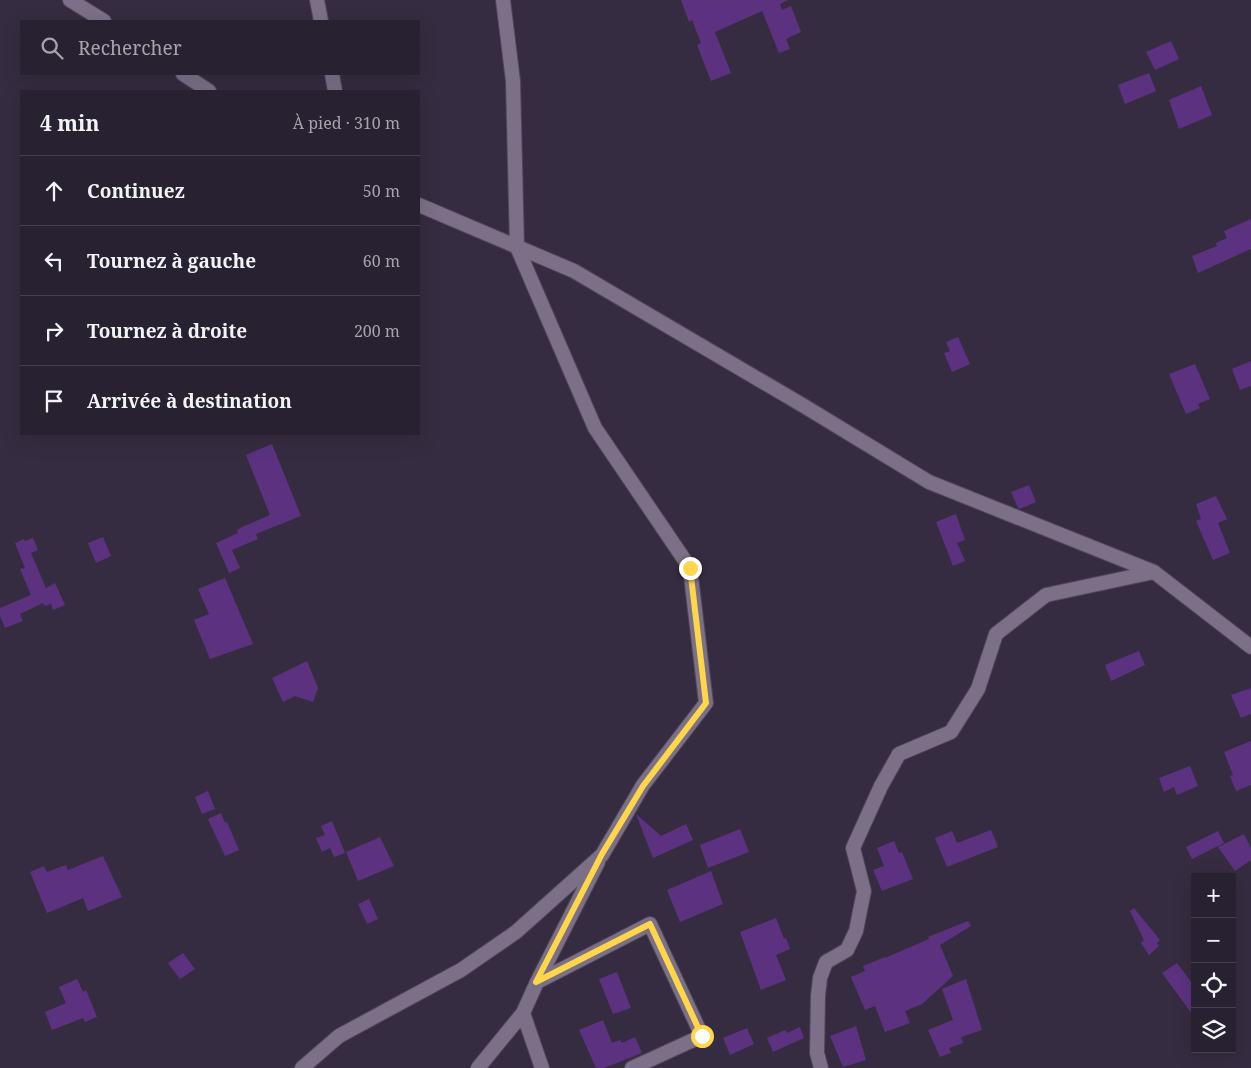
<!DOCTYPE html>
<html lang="fr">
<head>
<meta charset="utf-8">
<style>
  :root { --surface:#282131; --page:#342e3d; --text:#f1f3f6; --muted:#a5a3ab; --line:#443e4d }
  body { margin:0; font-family:"Noto Serif",serif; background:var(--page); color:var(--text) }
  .controls { position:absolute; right:15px; bottom:15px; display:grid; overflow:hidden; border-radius:0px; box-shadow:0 5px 20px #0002 }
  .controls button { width:45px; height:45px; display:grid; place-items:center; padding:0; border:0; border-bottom:1px solid var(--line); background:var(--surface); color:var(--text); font:25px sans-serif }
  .stop { position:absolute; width:15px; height:15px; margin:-11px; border:4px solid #ffd54a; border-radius:50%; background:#fff }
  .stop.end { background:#ffd54a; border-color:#fff; box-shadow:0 1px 5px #0008 }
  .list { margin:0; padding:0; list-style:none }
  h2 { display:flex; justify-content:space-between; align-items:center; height:65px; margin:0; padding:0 20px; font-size:21px }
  h2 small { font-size:16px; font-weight:400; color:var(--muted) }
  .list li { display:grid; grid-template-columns:32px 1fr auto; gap:15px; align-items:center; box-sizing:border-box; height:70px; padding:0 20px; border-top:1px solid var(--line) }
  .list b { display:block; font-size:19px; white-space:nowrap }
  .list em { font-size:16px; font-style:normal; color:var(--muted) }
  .icon { flex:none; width:28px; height:28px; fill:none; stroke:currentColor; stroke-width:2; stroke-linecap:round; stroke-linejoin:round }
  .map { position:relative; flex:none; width:1251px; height:1068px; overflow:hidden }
  .search { position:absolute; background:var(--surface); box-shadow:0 5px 20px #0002; left:20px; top:20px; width:400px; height:55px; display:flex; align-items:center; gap:12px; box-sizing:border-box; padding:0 18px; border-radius:0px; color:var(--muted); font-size:19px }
  .panel { position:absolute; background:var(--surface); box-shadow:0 5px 20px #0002; left:20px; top:90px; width:400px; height:345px; border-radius:0px }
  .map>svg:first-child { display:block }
  .building { fill:#5c3280 }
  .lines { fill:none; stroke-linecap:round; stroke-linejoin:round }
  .minor-casing { stroke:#504759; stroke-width:16 }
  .minor { stroke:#7b7087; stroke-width:14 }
  .route { stroke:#ffd54a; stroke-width:6 }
</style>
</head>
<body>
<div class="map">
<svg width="1251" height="1068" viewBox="0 0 1251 1068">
  <rect width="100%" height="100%" fill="#362c41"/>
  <!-- building -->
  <path class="building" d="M681,0H788L780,4L782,10L791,6L801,32L786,39L790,49L779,53L762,11L715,32L731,73L711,81L697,45L701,43L692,20L689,22Z
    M1171,41L1179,59L1155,70L1146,52Z
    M1149,73L1156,91L1125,104L1118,85Z
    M1201,86L1212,115L1179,129L1169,100Z
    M1251,219V249L1198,273L1192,256L1217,246L1216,243L1227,238L1224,231Z
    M958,337L970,364L952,372L944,353L950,351L946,342Z
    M1251,361V386L1240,390L1232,369Z
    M1195,364L1210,399L1198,404L1200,408L1186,414L1169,374Z
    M272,444L301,516L256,534L258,539L232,550L240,568L229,573L216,543L238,533L237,530L242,527L270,515L246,455Z
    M1029,485L1036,502L1020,509L1018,508L1011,492Z
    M1216,496L1227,519L1218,523L1230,553L1213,560L1196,521L1201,519L1196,504Z
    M956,514L965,540L957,543L965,561L953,566L936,522Z
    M103,537L111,556L96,563L88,543Z
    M33,538L38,550L31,553L46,588L55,583L65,605L53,610L51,604L45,606L43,603L20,614L23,621L5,628L0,616V608L31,595L20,569L25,568L15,543L24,539L25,541Z
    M225,578L253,644L210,659L194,620L209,614L198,589Z
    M1139,651L1145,665L1111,681L1105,665Z
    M307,661L318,688L313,702L295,696L283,702L272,678Z
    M1251,688V714L1241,718L1231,695Z
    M1251,741V785L1236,791L1230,776L1233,775L1224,752Z
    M1190,766L1198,786L1177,795L1174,787L1164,792L1159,778Z
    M208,791L215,809L202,814L195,797Z
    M221,813L225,823L227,822L239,850L225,856L208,819Z
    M636,814L661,836L686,824L693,840L653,858Z
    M332,821L345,853L334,857L330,848L322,852L316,838L325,835L321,826Z
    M740,829L749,852L708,868L700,845Z
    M991,830L998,847L947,867L935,838L952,831L957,843Z
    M1218,831L1224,843L1192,859L1186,847Z
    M1244,834L1251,848V860L1235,871L1218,847Z
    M380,837L394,866L358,881L346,852Z
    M894,841L899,853L902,852L913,879L882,891L873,870L884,866L877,848Z
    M103,856L122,897L88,911L83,898L47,913L30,872L44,866L47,872L66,865L68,870Z
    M711,871L723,904L680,922L667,890Z
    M369,899L378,919L367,924L358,904Z
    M1134,908L1160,940L1157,943L1159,946L1149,955L1141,943L1144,940L1130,911Z
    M776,918L784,939L786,938L790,949L776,955L786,980L761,990L740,932Z
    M968,921L971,926L940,945L953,976L922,1004L905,1011L910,1023L885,1032L875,1006L865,1010L851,977L865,971L863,966L885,957V958L929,939L928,937Z
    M183,953L195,969L180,979L168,963Z
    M1177,963L1195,987V1018L1162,973Z
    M617,972L631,1008L613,1014L599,979Z
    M77,979L83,992L86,990L97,1017L85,1022L83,1018L52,1030L45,1012L66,1003L59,987Z
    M966,979L982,1030L961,1037L963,1043L949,1048L951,1053L940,1057L928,1030L953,1020L942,989Z
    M603,1020L612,1043L620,1040L622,1043L635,1037L642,1053L604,1068H596L579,1030Z
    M856,1026L866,1060L843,1067L830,1036Z
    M800,1027L804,1038L773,1052L767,1038L785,1030L787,1033Z
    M747,1028L754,1044L730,1055L723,1038Z"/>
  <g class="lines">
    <defs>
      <path id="minor" d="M70,0L104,21
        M317,0L321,21
        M183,74L209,91
        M332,74L335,91
        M419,205L574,271L804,406L929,482L1154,572L1251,647
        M537,982L598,862
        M523,1013L542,1068
        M302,1068L339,1036L461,970L516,932L602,855L643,785L706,703L690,568L595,428L517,247L513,81L503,0
        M478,1068L523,1013L537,982L650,924L702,1036L632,1068
        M821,1068L817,1053L818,996L820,978L826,962L847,950L856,931L864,891L853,848L881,786L899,754L951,732L978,689L996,634L1046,595L1154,572"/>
    </defs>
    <!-- minor casing -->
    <use href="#minor" class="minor-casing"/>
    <!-- minor -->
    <use href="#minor" class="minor"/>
  </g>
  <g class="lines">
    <!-- route -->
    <path class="route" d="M690,568L706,703L643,786L602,854L536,982L650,924L702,1036"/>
  </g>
</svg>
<div class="controls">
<button>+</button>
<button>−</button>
<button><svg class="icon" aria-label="locate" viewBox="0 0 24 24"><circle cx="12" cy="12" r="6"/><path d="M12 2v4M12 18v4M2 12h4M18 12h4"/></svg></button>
<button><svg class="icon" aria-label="layers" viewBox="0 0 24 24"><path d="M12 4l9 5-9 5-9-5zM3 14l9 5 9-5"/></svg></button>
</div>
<div class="stop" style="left:702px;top:1036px"></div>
<div class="stop end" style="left:690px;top:568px"></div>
<div class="search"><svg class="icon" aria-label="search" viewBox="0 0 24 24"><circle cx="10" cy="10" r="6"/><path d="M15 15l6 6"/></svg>Rechercher</div>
<section class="panel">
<h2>4 min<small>À pied · 310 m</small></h2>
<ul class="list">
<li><svg class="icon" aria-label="ahead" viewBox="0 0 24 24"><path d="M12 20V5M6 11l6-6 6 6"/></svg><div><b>Continuez</b></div><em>50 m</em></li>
<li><svg class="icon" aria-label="left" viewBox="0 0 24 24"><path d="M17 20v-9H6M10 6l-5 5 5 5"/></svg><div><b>Tournez à gauche</b></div><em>60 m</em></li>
<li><svg class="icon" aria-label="right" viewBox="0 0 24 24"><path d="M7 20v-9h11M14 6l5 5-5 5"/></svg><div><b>Tournez à droite</b></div><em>200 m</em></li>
<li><svg class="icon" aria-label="arrive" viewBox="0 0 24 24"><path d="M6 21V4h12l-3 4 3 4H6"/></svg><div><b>Arrivée à destination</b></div></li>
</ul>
</section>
</div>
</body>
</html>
